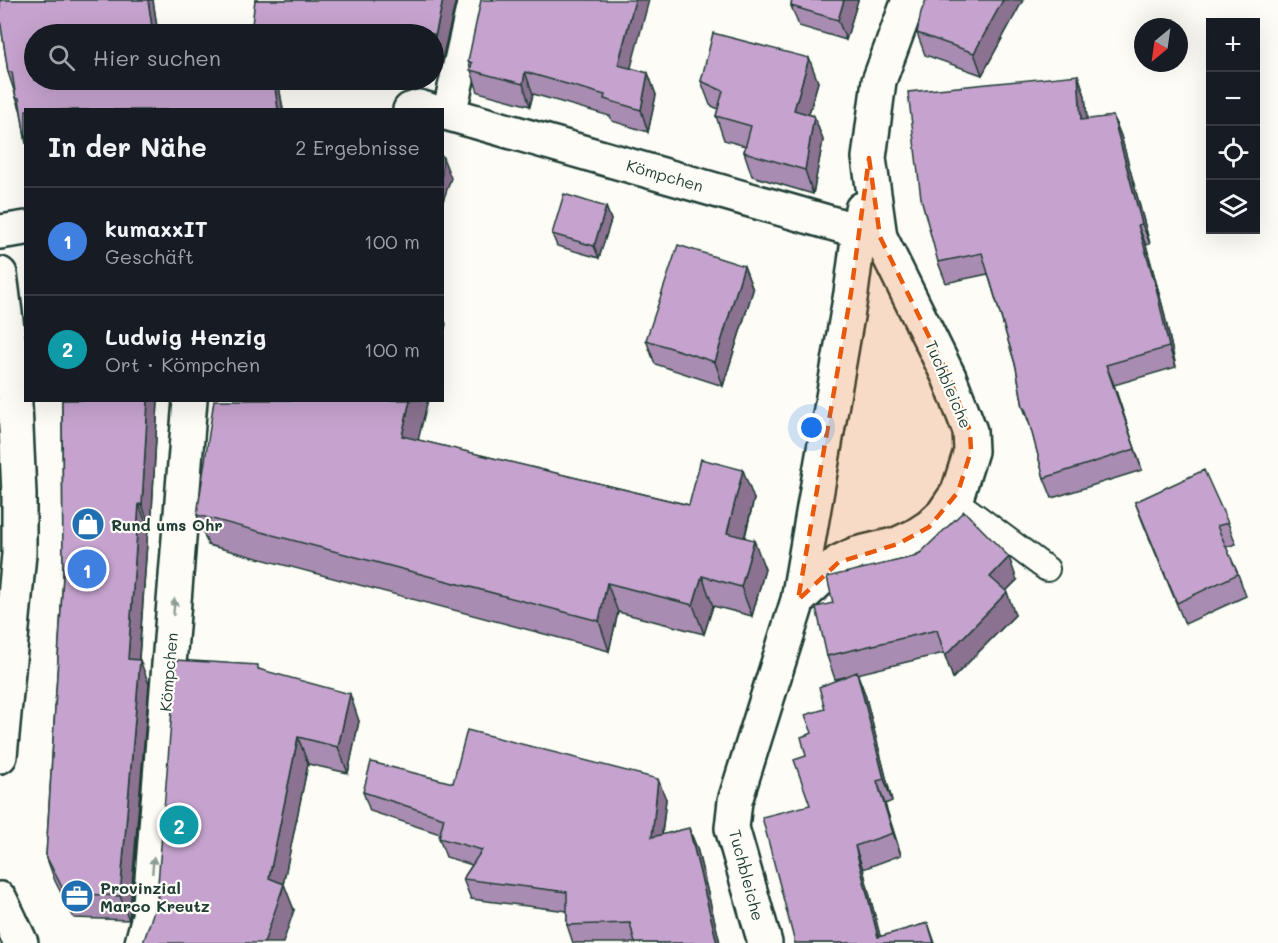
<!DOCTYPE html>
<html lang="de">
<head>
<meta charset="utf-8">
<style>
  :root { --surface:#171b24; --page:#242831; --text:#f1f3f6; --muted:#9ea1a6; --line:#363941; --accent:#1f6fb2 }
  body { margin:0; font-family:Mali,sans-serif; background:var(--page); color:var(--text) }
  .controls { position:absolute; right:18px; top:18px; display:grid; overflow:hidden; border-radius:0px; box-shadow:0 6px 24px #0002 }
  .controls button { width:54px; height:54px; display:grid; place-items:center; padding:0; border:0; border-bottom:2px solid var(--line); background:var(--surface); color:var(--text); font:30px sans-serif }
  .compass { position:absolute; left:1134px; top:18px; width:54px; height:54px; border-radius:50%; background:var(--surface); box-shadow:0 6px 24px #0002; rotate:209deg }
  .you { position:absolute; left:812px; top:428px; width:21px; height:21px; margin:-15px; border:4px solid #fff; border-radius:50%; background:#1a73e8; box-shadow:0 0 0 9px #1a73e833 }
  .badge { display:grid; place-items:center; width:39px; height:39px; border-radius:50%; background:var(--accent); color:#fff; font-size:20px; font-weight:700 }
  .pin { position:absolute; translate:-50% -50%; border:3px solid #fff; box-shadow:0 2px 6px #0006 }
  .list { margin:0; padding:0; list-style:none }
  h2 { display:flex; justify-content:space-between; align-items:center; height:78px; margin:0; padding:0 24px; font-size:26px }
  h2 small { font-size:20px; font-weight:400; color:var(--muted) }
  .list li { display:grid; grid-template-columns:39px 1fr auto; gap:18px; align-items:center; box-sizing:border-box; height:108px; padding:0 24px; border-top:2px solid var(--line) }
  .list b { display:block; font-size:22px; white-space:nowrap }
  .list p { margin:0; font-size:20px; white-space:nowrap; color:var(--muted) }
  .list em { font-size:20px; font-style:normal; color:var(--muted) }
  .icon { flex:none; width:33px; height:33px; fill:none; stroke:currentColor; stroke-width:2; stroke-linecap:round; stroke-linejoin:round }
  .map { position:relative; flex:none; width:1278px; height:943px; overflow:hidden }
  .search { position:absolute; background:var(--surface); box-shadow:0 6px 24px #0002; left:24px; top:24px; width:420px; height:66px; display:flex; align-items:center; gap:15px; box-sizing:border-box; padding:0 21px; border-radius:33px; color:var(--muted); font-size:22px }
  .panel { position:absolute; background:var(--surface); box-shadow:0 6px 24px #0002; left:24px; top:108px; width:420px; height:294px; border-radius:0px }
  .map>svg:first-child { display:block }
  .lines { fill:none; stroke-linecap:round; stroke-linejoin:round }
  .lane-casing { stroke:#1f3d34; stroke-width:28 }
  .street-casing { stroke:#1f3d34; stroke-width:38 }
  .secondary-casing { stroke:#1f3d34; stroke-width:38 }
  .lane { stroke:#fdfcf7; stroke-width:24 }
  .street { stroke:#fdfcf7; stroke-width:33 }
  .secondary { stroke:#fdfcf7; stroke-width:33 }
  .wall { fill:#a98cb1; stroke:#1f3d34; stroke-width:1.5 }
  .shaded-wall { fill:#8a7290; stroke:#1f3d34; stroke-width:1.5 }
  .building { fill:#c5a3ce; stroke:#1f3d34; stroke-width:1.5 }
  .oneway { fill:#8e9c96 }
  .marked { fill:#e8590c; fill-opacity:0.2; stroke:#e8590c; stroke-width:4.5; stroke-dasharray:12 8; stroke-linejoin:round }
  .labels { text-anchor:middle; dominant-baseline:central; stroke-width:4.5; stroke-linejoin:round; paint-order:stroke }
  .street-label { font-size:16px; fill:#1f3d34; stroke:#fdfcf7 }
  .poi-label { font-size:16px; font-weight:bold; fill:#1f3d34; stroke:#fdfcf7; text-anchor:start }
</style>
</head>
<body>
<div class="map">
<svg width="1278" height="943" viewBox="0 0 1278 943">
  <rect width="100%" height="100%" fill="#fdfcf7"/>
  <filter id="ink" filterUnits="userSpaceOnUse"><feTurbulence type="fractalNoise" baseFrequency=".0167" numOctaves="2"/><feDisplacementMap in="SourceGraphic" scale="12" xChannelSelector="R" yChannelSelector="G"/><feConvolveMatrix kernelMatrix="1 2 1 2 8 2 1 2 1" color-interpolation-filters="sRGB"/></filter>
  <g filter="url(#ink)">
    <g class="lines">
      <defs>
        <path id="lane" d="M953,499L1047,569"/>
        <path id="street" d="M410,110L419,107L429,110
          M442,112L880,237
          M449,114L475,0
          M0,232L26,228
          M798,600L851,293L862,209
          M142,943L149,916L190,400
          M765,943L732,828L735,801L798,600L839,562L856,554L898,544L915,536L929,527L943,514L958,492L971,451L970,431L949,377L880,237L869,158L879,81L909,0"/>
        <path id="secondary" d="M0,274L14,383L19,494V554L0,756
          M0,899L21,943"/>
      </defs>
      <!-- lane casing -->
      <use href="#lane" class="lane-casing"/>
      <!-- street casing -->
      <use href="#street" class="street-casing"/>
      <!-- secondary casing -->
      <use href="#secondary" class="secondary-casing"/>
      <!-- lane -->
      <use href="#lane" class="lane"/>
      <!-- street -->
      <use href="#street" class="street"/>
      <!-- secondary -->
      <use href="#secondary" class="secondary"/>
    </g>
    <!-- wall -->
    <path class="wall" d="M0,0H153L158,34H34V80H278L283,110H26V144L21,112L8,72L0,19Z
      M255,0H456L441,64L434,59V34H252Z
      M792,0H858L846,40L799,26L791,6Z
      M1023,0L982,75L925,55L917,33Z
      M468,61L631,68L648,73L656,95L648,132L612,121L610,116L533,94L530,106L478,92Z
      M1078,75L1085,96L1087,120L1113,116L1121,136L1150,244L1146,245L1163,308L1176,367L1114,385L1142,470L1052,498L1044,478L1031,428L1023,407L1016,367L988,274L946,283L938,262Z
      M701,81L818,82L809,114L814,116L823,140L813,194L752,176L744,152L745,146L724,140L716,116L718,109L710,105Z
      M606,207L611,220L599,258L557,246L552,234Z
      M744,266L753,290L723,386L655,364L646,340Z
      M62,400H158L151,529L148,528L139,660L149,684L129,920L74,918L55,881L46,856L63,576Z
      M418,440L689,505L754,499L745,537L765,569L752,616L713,606L704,634L618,612L609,651L208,545L197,515Z
      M1135,502L1228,523L1236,544L1226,547L1238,574L1246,596L1185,624L1143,523Z
      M1017,580L1006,591L1015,615L953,678L944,653L857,674L865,694L892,801L885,804L901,855L863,869L880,937L928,923L935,943H795L810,805L806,756L812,733L844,677L835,679L827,656L833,603Z
      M259,669L359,721L348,773L308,764L283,884L294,910L158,899L157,896Z
      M453,783L666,799L662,835L697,848L720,943H573L567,925V911L471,899L463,879L472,865L446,857L439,838L440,834L370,811L363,792Z"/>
    <!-- shaded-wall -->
    <path class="shaded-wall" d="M148,0H153L158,34H153Z
      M443,0H456L441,64L434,42Z
      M635,0H649L626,86L618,65Z
      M844,0H858L846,40L838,20Z
      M1003,0H1023L982,75L974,53Z
      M809,58L818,82L803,134L794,110Z
      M525,72L533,94L530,106L523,84Z
      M648,73L656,95L648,132L641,110Z
      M1078,75L1085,96L1089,141L1081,120Z
      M274,80H278L283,110H278Z
      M814,116L823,140L813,194L805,170Z
      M1113,116L1121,136L1150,244L1142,224Z
      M442,155L451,178L442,204Z
      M606,207L611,220L599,258L594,246Z
      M1138,225L1146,245L1163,308L1176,367L1169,347Z
      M744,266L753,290L723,386L715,362Z
      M442,315L446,324L442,339Z
      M1106,365L1114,385L1142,470L1135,449Z
      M148,400H158L151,529L142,505Z
      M410,400H428L412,465L402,436Z
      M743,470L754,499L738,562L727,533Z
      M139,504L148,528L137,684L128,659Z
      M754,540L765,569L752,616L741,587Z
      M1009,557L1017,580L998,599L990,577Z
      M702,576L713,606L704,634L693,605Z
      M607,583L618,612L609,651L599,621Z
      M1007,592L1015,615L953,678L945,656Z
      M140,660L149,684L129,920L120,896Z
      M857,672L865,694L892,801L884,779Z
      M350,694L359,721L348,773L338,747Z
      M298,737L308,764L281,895L284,884L294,910L283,943H264L269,878Z
      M658,779L666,799L659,857L652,837Z
      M877,781L885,804L901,855L893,833Z
      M689,828L697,848L720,943H717Z
      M855,846L863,869L882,943L878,937Z"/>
    <!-- building -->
    <path class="building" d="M0,0H148L153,34H34V80H274L278,110H26V144L19,98H16L12,72H8L0,19Z
      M255,0H443L434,41V34H420L409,28L398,34H256L251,33Z
      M481,0H635L618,65L648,73L641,110L604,99L605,95L525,72L523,84L470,70L472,63L468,61Z
      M792,0H844L838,20L791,6Z
      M926,0H1003L974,53L917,33L921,12Z
      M713,33L809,58L794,110L814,116L805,170L744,152L751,126L716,116L723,91L701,81Z
      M1078,75L1081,120L1113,116L1142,224L1138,225L1156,287L1169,347L1106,365L1135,449L1044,478L1025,407H1023L1016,367L982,253L938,262L921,198L908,92Z
      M564,194L606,207L594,246L552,234Z
      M678,245L744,266L715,362L646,340Z
      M62,400H148L142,505L139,504L128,659L140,660L120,896L65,893L46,856L63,576Z
      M214,400H410L402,436L689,505L701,459L743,470L727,533L754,540L741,587L702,576L693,605L607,583L599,621L197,515Z
      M1204,470L1228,523L1217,526L1238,574L1177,603L1135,502Z
      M964,511L1009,557L990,577L1007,592L945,656L937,630L827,656L816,607L833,603L827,577L917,556Z
      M176,660L258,665V669L350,694L338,747L298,737L269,878L284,884L264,943H143L159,896H157Z
      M857,672L884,779L877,781L893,833L855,846L878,937L928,923L934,943H795L762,817L810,805L794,760L806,756L801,737L812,733L805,715L825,709L819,687Z
      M467,730L658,779L652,837L689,828L717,943H635L630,923L567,925V892L463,879L482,850L439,838L444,818L363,792L371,762L453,783Z"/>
    <!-- one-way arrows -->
    <defs><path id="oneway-solid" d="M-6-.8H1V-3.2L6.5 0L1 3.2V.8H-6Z" transform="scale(1.5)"/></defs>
    <g class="oneway">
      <use href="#oneway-solid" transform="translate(174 607) rotate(-85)"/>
      <use href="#oneway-solid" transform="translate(153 865) rotate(-85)"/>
    </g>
  </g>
  <!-- marked area -->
  <path class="marked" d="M869,158L880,237L949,377L970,431L971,451L958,492L929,527L898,544L839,562L798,600L851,293Z"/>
  <!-- icons -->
  <defs>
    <symbol id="shop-disc" viewBox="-11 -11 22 22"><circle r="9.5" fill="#1f6fb2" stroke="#fdfcf7"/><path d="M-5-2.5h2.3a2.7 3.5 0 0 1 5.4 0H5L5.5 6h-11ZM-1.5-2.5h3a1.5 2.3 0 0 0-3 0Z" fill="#fff"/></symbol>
    <symbol id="office-disc" viewBox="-11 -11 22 22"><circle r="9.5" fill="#1f6fb2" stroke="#fdfcf7"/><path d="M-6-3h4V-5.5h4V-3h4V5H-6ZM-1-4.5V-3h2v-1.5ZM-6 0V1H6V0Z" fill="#fff"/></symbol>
  </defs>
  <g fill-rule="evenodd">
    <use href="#shop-disc" x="69" y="505" width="38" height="38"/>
    <use href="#office-disc" x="58" y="877" width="38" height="38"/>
  </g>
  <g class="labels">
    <!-- street labels -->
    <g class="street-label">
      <text transform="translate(665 175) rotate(16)">Kömpchen</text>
      <text transform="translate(949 384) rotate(67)">Tuchbleiche</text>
      <text transform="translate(168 672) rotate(-85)">Kömpchen</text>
      <text transform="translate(747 875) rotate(75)">Tuchbleiche</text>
    </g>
    <!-- poi labels -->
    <g class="poi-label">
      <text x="111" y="524">Rund ums Ohr</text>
      <text x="100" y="887">Provinzial<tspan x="100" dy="18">Marco Kreutz</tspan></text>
    </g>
  </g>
</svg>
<div class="controls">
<button>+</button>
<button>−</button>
<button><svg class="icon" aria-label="locate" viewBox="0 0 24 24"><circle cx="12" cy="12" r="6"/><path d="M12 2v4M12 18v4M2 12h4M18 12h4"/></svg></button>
<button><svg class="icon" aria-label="layers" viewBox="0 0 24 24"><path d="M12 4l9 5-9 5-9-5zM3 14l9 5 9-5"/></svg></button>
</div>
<svg class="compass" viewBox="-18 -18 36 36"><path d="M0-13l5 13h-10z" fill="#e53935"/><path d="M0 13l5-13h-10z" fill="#9ea1a6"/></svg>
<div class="you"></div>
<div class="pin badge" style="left:87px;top:569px;background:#3f7fe0">1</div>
<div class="pin badge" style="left:179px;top:825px;background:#0f9aa8">2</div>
<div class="search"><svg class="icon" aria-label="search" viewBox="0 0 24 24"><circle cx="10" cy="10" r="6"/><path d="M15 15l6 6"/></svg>Hier suchen</div>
<section class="panel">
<h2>In der Nähe<small>2 Ergebnisse</small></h2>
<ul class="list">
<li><span class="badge" style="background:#3f7fe0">1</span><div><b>kumaxxIT</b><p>Geschäft</p></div><em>100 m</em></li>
<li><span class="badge" style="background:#0f9aa8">2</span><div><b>Ludwig Henzig</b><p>Ort · Kömpchen</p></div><em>100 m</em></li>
</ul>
</section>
</div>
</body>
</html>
